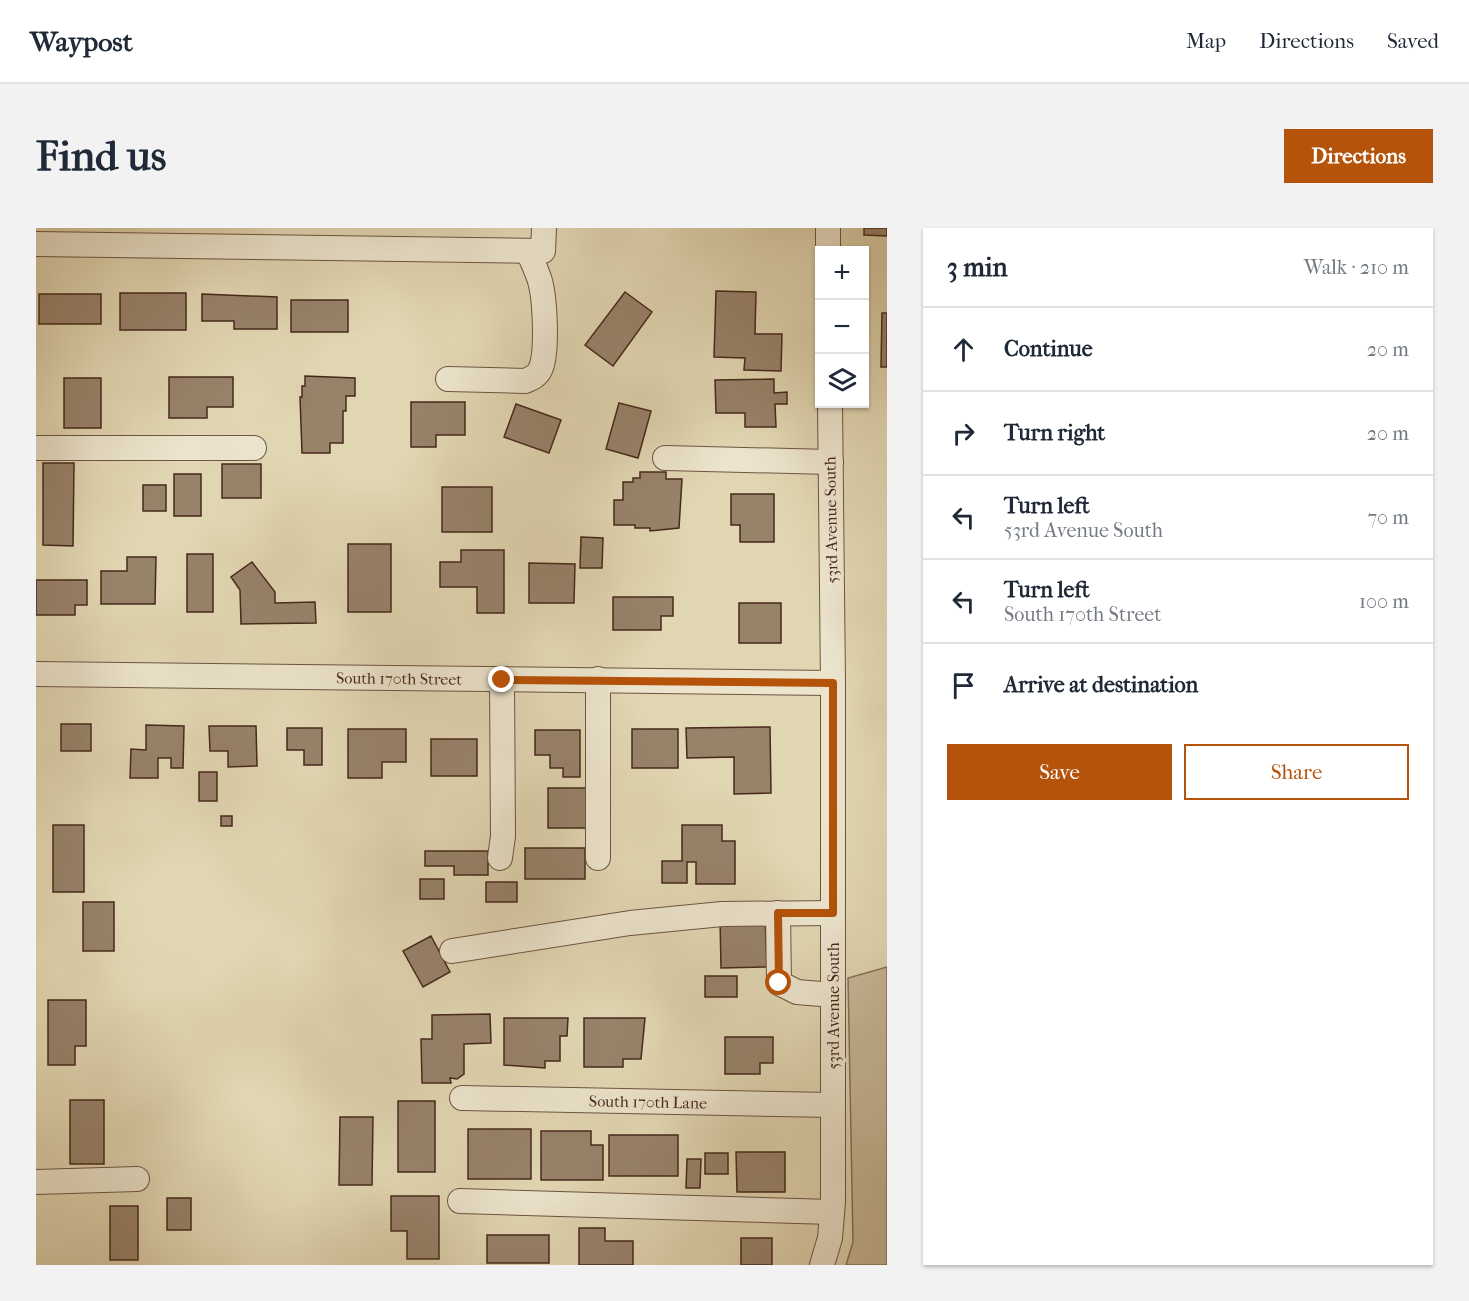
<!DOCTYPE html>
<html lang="en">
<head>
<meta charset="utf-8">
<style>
  :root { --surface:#fff; --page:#f2f2f3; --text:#1f2937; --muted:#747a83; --line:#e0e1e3; --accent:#b45309 }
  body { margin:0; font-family:"IM FELL French Canon",serif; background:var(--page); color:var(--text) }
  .controls { position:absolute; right:18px; top:18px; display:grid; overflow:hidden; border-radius:0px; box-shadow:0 2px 4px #0004 }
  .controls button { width:54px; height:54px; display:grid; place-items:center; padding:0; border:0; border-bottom:2px solid var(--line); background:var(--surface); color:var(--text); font:30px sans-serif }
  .stop { position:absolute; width:18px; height:18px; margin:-14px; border:4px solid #b45309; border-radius:50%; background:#fff }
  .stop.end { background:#b45309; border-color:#fff; box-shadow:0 2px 6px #0008 }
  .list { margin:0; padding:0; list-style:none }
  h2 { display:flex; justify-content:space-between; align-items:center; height:78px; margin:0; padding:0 24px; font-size:26px }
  h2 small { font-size:20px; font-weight:400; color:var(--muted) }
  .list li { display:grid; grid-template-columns:39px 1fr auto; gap:18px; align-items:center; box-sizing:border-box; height:84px; padding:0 24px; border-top:2px solid var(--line) }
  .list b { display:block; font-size:22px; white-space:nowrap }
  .list p { margin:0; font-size:20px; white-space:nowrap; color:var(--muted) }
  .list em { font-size:20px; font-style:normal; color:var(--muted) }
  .actions { display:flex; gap:12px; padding:18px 24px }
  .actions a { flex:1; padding:14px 0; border:2px solid var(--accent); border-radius:0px; text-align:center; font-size:21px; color:var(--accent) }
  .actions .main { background:var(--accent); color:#fff }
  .icon { flex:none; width:33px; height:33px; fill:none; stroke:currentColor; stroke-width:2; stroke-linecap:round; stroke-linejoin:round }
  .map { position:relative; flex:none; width:851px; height:1037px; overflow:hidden; border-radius:0px }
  header { display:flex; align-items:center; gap:36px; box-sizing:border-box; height:84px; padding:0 30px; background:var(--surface); border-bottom:2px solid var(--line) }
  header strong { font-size:28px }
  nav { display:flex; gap:33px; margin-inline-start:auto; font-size:21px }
  .intro { display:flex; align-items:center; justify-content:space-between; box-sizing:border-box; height:144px; padding:0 36px }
  h1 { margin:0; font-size:42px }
  .button { padding:15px 27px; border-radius:0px; background:var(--accent); color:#fff; font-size:21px; font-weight:700 }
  main { display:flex; gap:36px; padding:0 36px }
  aside { flex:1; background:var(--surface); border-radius:0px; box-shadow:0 2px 4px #0004 }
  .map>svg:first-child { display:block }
  .green { fill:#c7b898; stroke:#87705a; stroke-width:1.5 }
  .building { fill:#97826a; stroke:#47281b; stroke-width:1.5 }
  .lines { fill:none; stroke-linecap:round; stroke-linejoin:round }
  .minor-casing { stroke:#6e5441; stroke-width:26 }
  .minor { stroke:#ece4cd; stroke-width:24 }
  .route { stroke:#b45309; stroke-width:8 }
  .labels { text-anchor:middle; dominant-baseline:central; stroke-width:6; stroke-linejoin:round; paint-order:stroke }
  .street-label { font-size:16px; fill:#47281b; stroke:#ece4cd }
</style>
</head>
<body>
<header>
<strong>Waypost</strong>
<nav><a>Map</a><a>Directions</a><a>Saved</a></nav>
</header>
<div class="intro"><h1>Find us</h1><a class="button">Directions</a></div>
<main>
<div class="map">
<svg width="851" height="1037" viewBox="0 0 851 1037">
  <rect width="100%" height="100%" fill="#e1d6b2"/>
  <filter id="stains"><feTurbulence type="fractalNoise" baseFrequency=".00333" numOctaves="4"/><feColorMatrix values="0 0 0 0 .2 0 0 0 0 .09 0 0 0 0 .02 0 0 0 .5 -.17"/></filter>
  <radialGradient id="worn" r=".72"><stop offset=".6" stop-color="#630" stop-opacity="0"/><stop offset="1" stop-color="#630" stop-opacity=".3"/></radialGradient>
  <!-- green -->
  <path class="green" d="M851,739V1037H810L817,1014L812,750Z"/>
  <!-- building -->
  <path class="building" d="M828,0H851V8L828,7Z
    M680,63L720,64L719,106H746L745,143L708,142L709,130L678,129Z
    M589,64L616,84L577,138L549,117Z
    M84,65H150V102H84Z
    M3,66H65V96H3Z
    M166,66L241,69V101H198V93H166Z
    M255,72H312V104H255Z
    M846,85H851V139H845Z
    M269,148L319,150V168H310V183H307V215H294V225H266L264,169H266V158H269Z
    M133,149H197V179H171V190H133Z
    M28,150H65V200H28Z
    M738,151V165L751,164V176H739L740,199H709V185H680L679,152Z
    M375,174H429V207H400V219H375Z
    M583,175L615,183L602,230L570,221Z
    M480,176L525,192L513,225L468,209Z
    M7,235H38L37,318L7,317Z
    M186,236H225V270H186Z
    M604,244H630V251H646L643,300L614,303V300H599V297H578V272H587V254H597V250H604Z
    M138,246H165V288H138Z
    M107,257H130V283H107Z
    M406,259H456V304H406Z
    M695,266H738V314H704V297H695Z
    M545,309L567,310L566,340H544Z
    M312,316H355V384H312Z
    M425,322H468V385H441V359H404V334H425Z
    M151,326H177V384H151Z
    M91,329H120L119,376H65V343H91Z
    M216,334L239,364V375L279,374L280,395L205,396L204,362L195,349Z
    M493,335L539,336L538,375H493Z
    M0,352H51V377H39V387H0Z
    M577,369H637V388H625V402H577Z
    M703,375H745V415H703Z
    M25,496H55V523H25Z
    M110,497L148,498L147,540H135V530H122V550H94L95,521L110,522Z
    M173,498H220L221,538L192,539V523H174Z
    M734,499L735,565L698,566V529L651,530L650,500Z
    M251,500H286V537H268V522H251Z
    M312,501H370V534H346V550H312Z
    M596,501H642V540H596Z
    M499,502H544V549H527V540H514V527H499Z
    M395,511H441V548H395Z
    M163,544H181V573H163Z
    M512,560H550V600H512Z
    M185,588H196V598H185Z
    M17,597H48V664H17Z
    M646,597H686V613H699V656H660V634H651V655H626V633H646Z
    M489,620H549V651H489Z
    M389,623H452V647H418V638H389Z
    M384,651H408V671H384Z
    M450,654H481V674H450Z
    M47,674H78V723H47Z
    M729,689L731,739L685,740L684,691Z
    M395,708L414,744L387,759L367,723Z
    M669,748H701V769H669Z
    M12,772H50V818H39V837H12Z
    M454,786L455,815L428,816V846L421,851L414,850L415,855H386L385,811H396V787Z
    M468,790H532L531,808H524V833H509V840L468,837Z
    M548,790H609L605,831H587V839H548Z
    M689,809H737V835H724V846H689Z
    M34,872H68V936H34Z
    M362,873H399V944H362Z
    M304,889H337L336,957H303Z
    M432,901H495V951H432Z
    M505,903H555V917H567V952H505Z
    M573,907H642V948H573Z
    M700,924H749V964H701Z
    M669,925H692V946H669Z
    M651,931H665L664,960H650Z
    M355,968H403V1031H371V1003H355Z
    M131,970H155V1002H131Z
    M74,978H102V1032H74Z
    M543,1000H569V1013H597V1037H543Z
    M451,1007H513V1035H451Z
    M705,1010H736V1037H705Z"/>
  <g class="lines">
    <defs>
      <g id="minor">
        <path d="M792,0V22"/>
        <path d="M0,16L507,23L508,0"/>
        <path d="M412,151L489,153C496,150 501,148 504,142C512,126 509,71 504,53C501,43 496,33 492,23"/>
        <path d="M0,220H218"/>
        <path d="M629,230L795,234"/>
        <path id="s1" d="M0,446L797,455"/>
        <path d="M562,451V630"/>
        <path d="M464,630L467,608L466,452"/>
        <path d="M742,685L743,755L761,764L797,767"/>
        <path d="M416,723L594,695L686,686L797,685"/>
        <path id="s2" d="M426,870L797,877"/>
        <path d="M0,954L101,951"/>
        <path d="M424,973L796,984"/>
        <path d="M786,1037L794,1010L797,974V455L794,176"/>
      </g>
    </defs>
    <!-- minor casing -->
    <use href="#minor" class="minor-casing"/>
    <!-- minor -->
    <use href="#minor" class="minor"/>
  </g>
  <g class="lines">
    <!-- route -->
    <path class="route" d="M466,452L797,455V685H742L743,755"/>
  </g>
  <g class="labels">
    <!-- street labels -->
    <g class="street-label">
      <text transform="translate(795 292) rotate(-91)">53rd Avenue South</text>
      <text stroke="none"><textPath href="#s1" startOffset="363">South 170th Street</textPath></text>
      <text transform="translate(797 778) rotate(-90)">53rd Avenue South</text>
      <text stroke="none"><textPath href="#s2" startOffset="186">South 170th Lane</textPath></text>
    </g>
  </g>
  <rect width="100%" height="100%" filter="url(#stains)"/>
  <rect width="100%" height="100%" fill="url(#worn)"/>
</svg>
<div class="controls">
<button>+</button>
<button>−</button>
<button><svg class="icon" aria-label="layers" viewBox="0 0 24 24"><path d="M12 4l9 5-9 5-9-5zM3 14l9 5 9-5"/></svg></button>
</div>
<div class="stop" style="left:743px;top:755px"></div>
<div class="stop end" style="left:466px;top:452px"></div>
</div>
<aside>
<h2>3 min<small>Walk · 210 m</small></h2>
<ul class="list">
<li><svg class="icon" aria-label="ahead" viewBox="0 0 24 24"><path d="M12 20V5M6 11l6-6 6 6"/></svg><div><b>Continue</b></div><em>20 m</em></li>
<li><svg class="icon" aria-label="right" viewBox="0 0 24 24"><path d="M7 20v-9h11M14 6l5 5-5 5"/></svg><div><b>Turn right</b></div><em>20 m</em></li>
<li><svg class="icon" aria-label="left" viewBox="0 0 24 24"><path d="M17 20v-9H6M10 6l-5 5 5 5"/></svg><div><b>Turn left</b><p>53rd Avenue South</p></div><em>70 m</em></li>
<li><svg class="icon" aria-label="left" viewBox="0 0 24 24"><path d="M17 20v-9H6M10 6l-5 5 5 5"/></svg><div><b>Turn left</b><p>South 170th Street</p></div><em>100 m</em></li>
<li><svg class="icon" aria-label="arrive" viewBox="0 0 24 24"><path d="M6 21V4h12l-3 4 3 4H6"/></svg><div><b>Arrive at destination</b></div></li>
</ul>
<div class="actions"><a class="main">Save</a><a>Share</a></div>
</aside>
</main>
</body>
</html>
